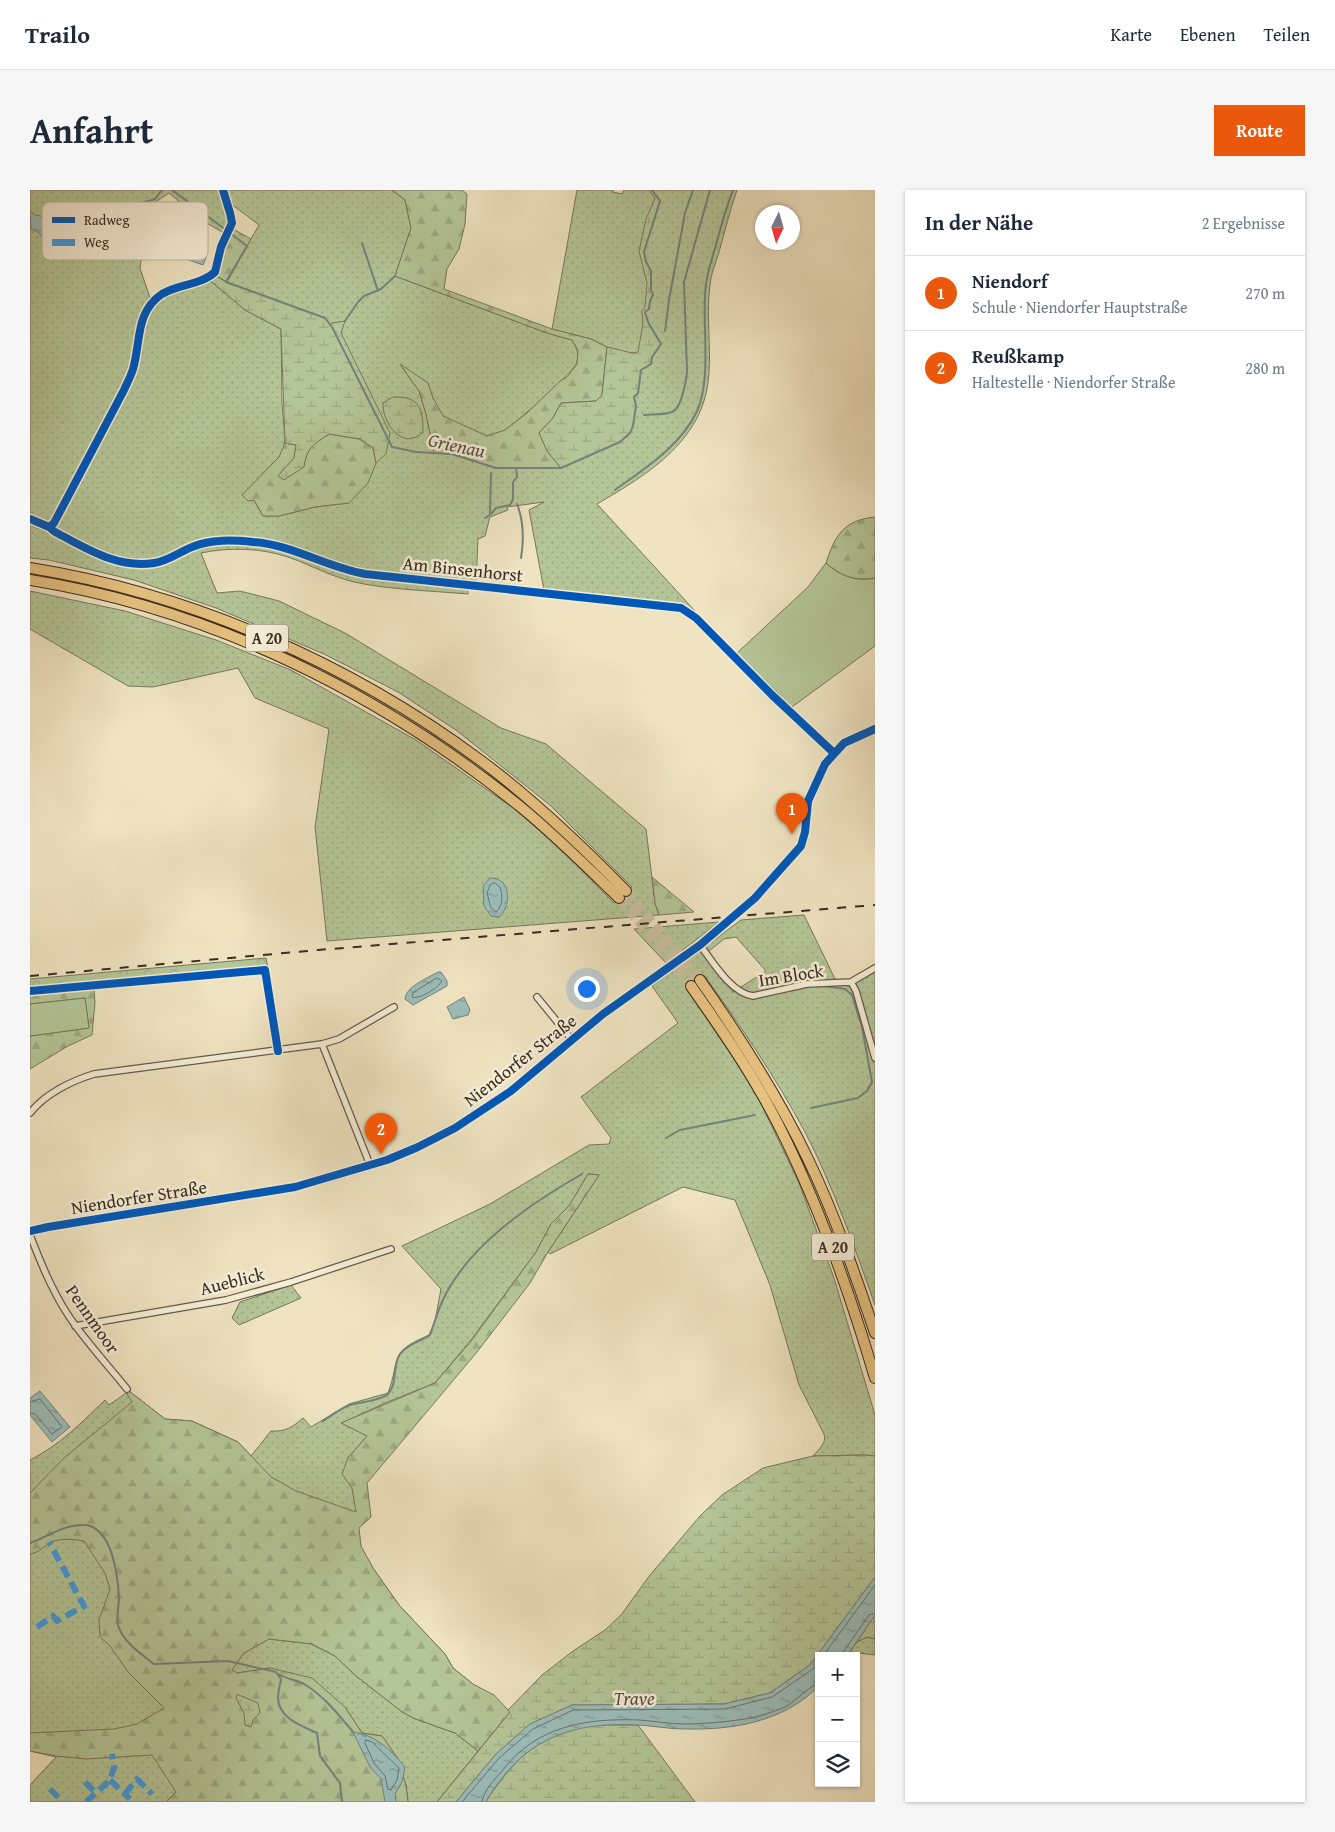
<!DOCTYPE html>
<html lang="de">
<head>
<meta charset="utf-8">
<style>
  :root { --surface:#fff; --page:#f6f6f7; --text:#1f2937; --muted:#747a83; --line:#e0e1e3; --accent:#ea580c }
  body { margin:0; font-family:"Gentium Book Plus",serif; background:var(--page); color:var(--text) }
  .controls { position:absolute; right:15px; bottom:15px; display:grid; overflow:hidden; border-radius:0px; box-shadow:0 1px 4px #0004 }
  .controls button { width:45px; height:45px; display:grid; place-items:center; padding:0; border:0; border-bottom:1px solid var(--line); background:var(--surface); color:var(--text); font:25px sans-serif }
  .compass { position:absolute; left:725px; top:15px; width:45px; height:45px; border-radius:50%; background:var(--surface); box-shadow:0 1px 4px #0004; rotate:185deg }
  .you { position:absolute; left:556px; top:798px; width:18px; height:18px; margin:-12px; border:4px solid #fff; border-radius:50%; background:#1a73e8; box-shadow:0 0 0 8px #1a73e833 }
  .badge { display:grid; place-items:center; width:32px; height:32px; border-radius:50%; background:var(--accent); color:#fff; font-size:16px; font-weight:700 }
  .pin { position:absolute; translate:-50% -41px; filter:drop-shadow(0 1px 2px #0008) }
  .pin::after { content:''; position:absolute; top:26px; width:18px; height:15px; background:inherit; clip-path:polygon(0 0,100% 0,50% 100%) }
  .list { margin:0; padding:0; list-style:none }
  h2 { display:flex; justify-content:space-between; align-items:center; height:65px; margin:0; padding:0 20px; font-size:21px }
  h2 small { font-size:16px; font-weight:400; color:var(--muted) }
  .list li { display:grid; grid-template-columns:32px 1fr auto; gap:15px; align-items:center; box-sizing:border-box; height:75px; padding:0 20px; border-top:1px solid var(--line) }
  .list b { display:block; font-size:19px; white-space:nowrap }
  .list p { margin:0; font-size:16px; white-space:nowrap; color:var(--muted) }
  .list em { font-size:16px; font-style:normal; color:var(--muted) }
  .icon { flex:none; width:28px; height:28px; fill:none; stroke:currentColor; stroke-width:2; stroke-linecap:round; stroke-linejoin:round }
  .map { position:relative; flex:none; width:845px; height:1612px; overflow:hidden; border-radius:0px }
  header { display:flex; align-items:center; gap:30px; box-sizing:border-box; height:70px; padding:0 25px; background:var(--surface); border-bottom:1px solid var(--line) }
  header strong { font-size:24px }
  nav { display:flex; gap:28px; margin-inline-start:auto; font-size:18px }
  .intro { display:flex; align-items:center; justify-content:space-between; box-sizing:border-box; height:120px; padding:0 30px }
  h1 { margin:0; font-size:35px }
  .button { padding:12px 22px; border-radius:0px; background:var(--accent); color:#fff; font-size:18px; font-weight:700 }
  main { display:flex; gap:30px; padding:0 30px }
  aside { flex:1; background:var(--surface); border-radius:0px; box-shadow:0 1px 4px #0004 }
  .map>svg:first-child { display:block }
  .grass { fill:url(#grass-dots); stroke:#76785a; fill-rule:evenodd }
  .forest { fill:url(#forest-firs); stroke:#76785a }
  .wetland { fill:url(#wetland-marsh); stroke:#76785a }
  .park { fill:url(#park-crowns); stroke:#76785a }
  .pitch { fill:#b4c597; stroke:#76785a }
  .water { fill:url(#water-ripples); stroke:#74837c }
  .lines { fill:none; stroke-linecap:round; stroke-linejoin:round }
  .shore { stroke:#6a746c; stroke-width:1 }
  .stream { stroke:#74837c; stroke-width:2 }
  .highway-tunnel { stroke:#cbbea0; stroke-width:10; stroke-dasharray:10 5; stroke-linecap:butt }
  .street-casing { stroke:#665a47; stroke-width:8 }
  .secondary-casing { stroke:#392c1e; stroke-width:9 }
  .highway-casing { stroke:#392c1e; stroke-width:12 }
  .street { stroke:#f5edd7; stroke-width:5.5 }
  .secondary { stroke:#f5edd7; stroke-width:8 }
  .highway { stroke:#e8c280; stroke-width:10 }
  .rail { stroke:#392c1e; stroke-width:2; stroke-dasharray:9 9; stroke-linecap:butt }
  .quiet { stroke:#3e9ce0; stroke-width:6; stroke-dasharray:12 6; stroke-linecap:butt }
  .cycleway-casing { stroke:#f5edd7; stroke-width:11 }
  .cycleway { stroke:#0057b8; stroke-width:8 }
  .labels { text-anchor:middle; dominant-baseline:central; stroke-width:5; stroke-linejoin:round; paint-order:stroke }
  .shield { fill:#f5edd7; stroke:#716656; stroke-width:1 }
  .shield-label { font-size:16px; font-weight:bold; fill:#392c1e }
  .street-label { font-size:18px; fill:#392c1e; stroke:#f5edd7 }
  .water-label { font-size:19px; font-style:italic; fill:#525045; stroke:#f5edd7 }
  .key { fill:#f5edd7; stroke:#bdb3a0; stroke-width:1 }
  .key-label { font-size:14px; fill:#392c1e }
</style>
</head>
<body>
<header>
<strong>Trailo</strong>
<nav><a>Karte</a><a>Ebenen</a><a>Teilen</a></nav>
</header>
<div class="intro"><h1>Anfahrt</h1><a class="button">Route</a></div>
<main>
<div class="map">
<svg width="845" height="1612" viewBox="0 0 845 1612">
  <defs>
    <pattern id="grass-dots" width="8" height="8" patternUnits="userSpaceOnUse" patternTransform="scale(1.25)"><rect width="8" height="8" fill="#b4c597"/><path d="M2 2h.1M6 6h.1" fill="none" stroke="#9ca982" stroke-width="1.8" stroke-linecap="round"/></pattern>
    <pattern id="forest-firs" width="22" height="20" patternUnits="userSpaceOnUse" patternTransform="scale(1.25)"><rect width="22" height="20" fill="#b4c597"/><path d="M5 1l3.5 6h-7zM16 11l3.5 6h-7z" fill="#9ca982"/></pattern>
    <pattern id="wetland-marsh" width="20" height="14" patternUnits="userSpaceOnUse" patternTransform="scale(1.25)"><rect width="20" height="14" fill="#b4c597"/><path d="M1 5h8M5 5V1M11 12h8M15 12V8" fill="none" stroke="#9ca982"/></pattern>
    <pattern id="park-crowns" width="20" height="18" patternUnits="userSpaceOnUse" patternTransform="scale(1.25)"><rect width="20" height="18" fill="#b4c597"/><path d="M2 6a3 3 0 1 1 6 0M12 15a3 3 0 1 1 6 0" fill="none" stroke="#9ca982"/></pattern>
    <pattern id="water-ripples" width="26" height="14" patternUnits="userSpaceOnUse" patternTransform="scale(1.25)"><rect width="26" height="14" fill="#9cbdba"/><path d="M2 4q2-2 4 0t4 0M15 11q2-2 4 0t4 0" fill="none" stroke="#809a97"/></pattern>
  </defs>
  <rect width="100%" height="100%" fill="#efe3c1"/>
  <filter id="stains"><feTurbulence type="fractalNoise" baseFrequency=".004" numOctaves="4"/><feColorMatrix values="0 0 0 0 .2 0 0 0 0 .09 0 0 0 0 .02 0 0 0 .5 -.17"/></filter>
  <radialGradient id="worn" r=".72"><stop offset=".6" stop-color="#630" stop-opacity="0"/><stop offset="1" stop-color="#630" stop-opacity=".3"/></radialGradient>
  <!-- grass -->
  <path class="grass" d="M0,0H362L375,10L381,38L365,86L517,143L542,150C546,157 549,163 547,172C546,180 486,233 475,240C470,243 463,244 457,246L412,226L403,208L398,193L371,176L389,201L396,224L404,263L422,264L466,278H530L523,228L531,213L566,211L577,157L561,149L522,139L547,0H583V2L592,4L594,0H707C700,20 695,41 689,62C686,72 681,84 680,95C676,124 681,153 679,182C676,249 620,283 567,314L665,421L644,415L514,400L499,320L514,312L477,317L478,320L460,327L455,346L448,349L446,394L437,393L438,404C403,401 368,400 334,394C307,390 284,376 258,367C231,358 199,357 171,363L187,403L210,401L249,411L315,443L471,538L516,554L616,639L625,713L629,725L297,751L285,637L299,539L225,508L208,478L123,497L98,496L0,439V401L95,421L186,450L261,480L386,550L489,622L538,666L584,713L602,697L521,616L426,540L368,502L294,464L186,418L104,390L19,370L0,368V335L9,339L16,331L0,325ZM139,3L170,29L197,45L202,29L196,10L229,35L196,92L294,150L319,313L285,317L249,326H233L224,310L213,305L249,267L254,258L255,247L252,214L251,139L215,120L177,88L133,103L121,111L110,78L115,42L112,35L100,18L124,13Z
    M774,725L805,789C822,793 831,790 845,780V1115C825,1058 803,996 775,942C746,888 710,835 674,785L656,799L722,895L769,993L804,1088L845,1225V1266L835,1265L783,1266C789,1259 797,1253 794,1244L769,1195L740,1095L705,1010L653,997L520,1064L518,1062L569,985L558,984L539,1016L521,1034L506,1062L441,1150L405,1193L355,1213L312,1233L337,1246L318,1268V1292L322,1298L325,1312L331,1357L343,1378L369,1415L415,1464L423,1478L443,1494L295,1429L199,1457L146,1602L136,1612H0V1595L26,1567L0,1561V1270C30,1255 51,1233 75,1210L79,1215L99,1201L135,1229L162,1231L208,1252L221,1266L241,1241C255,1242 263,1237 273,1228L281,1237L319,1214L358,1203C371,1168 357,1163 399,1145L405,1131L411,1099L372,1056L460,1014L559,955L579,954L581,948L551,907L648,833L622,796L711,730ZM706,747L736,781L703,802L674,765L694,749Z
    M689,732L636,773L604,739Z
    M261,1095L271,1108L209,1135L202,1128L210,1112Z
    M837,1447L845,1449V1465L820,1462L827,1452Z
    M239,1449L281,1454L305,1466L326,1486L371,1521L383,1528L425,1543L448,1561L407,1612H378L376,1595L366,1566L352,1546L332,1543L315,1517L240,1478L207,1483L202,1480L214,1463Z"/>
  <!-- forest -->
  <path class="forest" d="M362,0H432L437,4L435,34L429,59L417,79L414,99L522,139L561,149L577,157L572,205L566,211L531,213L523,228L509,243L517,261L531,278H466L422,264L404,263L396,224L389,201L370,174L398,193L403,208L413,226L457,246L475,240L497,223L530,191L537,187L547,174L548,160L542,150L517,143L365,86L381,38L375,10Z
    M201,38L221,49L197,92L183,84Z
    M299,244L329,249L343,258L346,273L338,293L319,313L285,317L249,326H233L224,310L218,311L212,305L249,267L255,253L266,255L264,268L249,286L274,277C277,257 283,255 299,244Z
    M845,327V388C826,392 810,386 796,373C805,345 814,330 845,327Z
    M622,687L664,722L629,725L625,713Z
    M64,799L65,812L62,845L38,856L0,879V846L59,838L55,808L0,814V804Z
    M558,984L569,985L518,1062L500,1093L447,1162L337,1293L341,1327L329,1338L331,1356L343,1378L369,1415L415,1464L423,1478L443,1494L464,1505L480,1522L448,1561L425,1543L383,1528L371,1521L326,1486L305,1466L282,1454L239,1449L214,1463L202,1480L207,1483L240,1478L282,1488L315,1517L332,1543L352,1546L366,1566L376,1595L378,1612H136L146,1602L122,1565L56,1569L26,1566L0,1561V1543L84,1539L107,1534L134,1518L99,1483L80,1456L70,1447L69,1430L80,1399L75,1383L54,1351C43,1349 31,1348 21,1352C14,1356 9,1363 0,1364V1303L34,1268L102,1212L97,1204L99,1201L135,1229L162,1231L208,1252L241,1287L266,1301L326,1322L322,1298L312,1284L318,1268L337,1246L311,1233L405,1193L442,1150L506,1062L521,1034L539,1016Z"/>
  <!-- wetland -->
  <path class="wetland" d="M619,0H622L630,11L614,62L616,72L621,81V100L623,105L620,111L619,119L615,122L618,132L631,154L622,167L621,174L611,180L608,203L604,207L606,216L603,236L600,243L590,252L531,278L517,261L509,243L523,228L531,213L566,211L572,205L577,157L602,163L608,162L613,134L612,121L615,117L617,93L609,61L616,29L625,8Z
    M183,84L196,92L295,128L301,135L302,133L315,131L311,143L360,243L356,264L346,273L343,258L330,249L299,244C283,255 277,257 274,277L254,290L248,286L264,268L266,255L255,253L251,139L215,120L177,88Z
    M363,207C389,206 393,218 393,242C373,262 352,233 353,213Z
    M835,1265L845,1266V1387L780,1475L740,1503L694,1514L542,1515L500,1534L466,1564L426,1612H407L480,1522L478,1520L512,1485L543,1461L575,1440L591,1425L620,1385L670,1326L692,1305L733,1278L783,1266Z
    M845,1425V1449L837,1447L827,1452Z
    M207,1505H209L228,1513L230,1523L223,1530L221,1537L215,1535L214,1523L206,1508Z
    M564,1535H608L665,1612H456C460,1604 466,1597 472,1589C496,1557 524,1542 564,1535Z"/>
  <!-- park -->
  <path class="park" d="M236,768L239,783L0,804V789Z"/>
  <!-- pitch -->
  <path class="pitch" d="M796,373C810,386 826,392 845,388V456L762,517L707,463L778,397Z
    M55,808L59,838L0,846V814Z"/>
  <!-- water -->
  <path class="water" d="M0,21L4,25L11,26L15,31L14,37L20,44L19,46L12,47L9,43L1,39Z
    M166,55L175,60L176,68L173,75L153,68L150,60L153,56Z
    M460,688C481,687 482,716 469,727L461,726L454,716L453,696Z
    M408,782H411L417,791V796L383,815L375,809C376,796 398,788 408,782Z
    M434,807L440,820L438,825L423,829L417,817Z
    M10,1201L40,1237L22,1252L0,1225V1208Z
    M845,1387V1425L817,1466H789V1496C753,1532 704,1540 655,1539C639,1539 624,1536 609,1535C555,1532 508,1542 473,1587C467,1595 460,1603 456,1612H426L466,1564L500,1534L542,1515L694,1514L740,1503L780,1475Z
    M323,1542C346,1545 361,1560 375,1577L372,1592L365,1604L366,1612H355L351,1589L340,1577Z"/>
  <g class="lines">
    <!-- shore -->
    <path class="shore" d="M465,693L470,697C473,705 473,716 466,722L461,718L457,703L460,695Z
      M407,788L412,791C408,798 389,810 382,807L383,803Z
      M0,1212L10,1209L32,1237L22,1244L5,1224L0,1223
      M793,1466L845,1395
      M813,1466L814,1461L839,1425L845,1423
      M336,1550L342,1552L369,1578L367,1590L361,1600L358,1599L355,1586L344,1573L335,1553Z
      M432,1612L469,1568L503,1539L543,1520L695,1519L742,1507L783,1479L789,1472
      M452,1612C453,1601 465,1589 472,1581C506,1536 556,1528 609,1530C624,1531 639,1534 654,1534C674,1534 695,1532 715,1529C728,1527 743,1522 755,1517C764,1512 782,1494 789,1493"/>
    <!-- stream -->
    <path class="stream" d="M142,0L196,40
      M88,41L84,34V26C100,12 108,15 125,9L132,0
      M200,43L217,56L196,92L295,128L302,137L362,257L386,262L422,264L466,278H531L590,252L600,243L603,236L606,216L604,207L608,203L611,180L621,174L622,167L631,154L618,132L615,122L619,119L620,111L623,105L621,100V81L616,72L614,62L630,11L622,0
      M104,53C119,61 133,66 150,60
      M332,53L348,101
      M315,131L328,112L334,106L351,99L365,86
      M635,141L639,110L655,23L663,0
      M614,225C623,224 634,225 642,222C652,218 656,191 657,182L654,92L680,0
      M585,300C615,278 651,256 667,221C681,190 673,141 675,107C675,89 681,72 686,55C691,36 696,18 703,0
      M487,314C494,332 494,350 491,368
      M460,323L461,283
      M455,328L461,324L466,318L480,315L483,309V292L487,287L486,278
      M781,918L828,908L837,901L842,892L832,837L822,805L815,799L793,796
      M636,948L650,940L725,925
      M293,1231C301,1226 311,1218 320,1215C330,1212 350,1211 358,1204C368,1194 362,1176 370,1164C377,1154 390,1152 400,1145C404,1134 407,1123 412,1112C437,1056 500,1014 552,984
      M0,1353C18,1347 34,1334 54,1335C82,1336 88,1386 89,1408C89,1416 86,1427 88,1435C93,1452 111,1464 124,1474L198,1471L246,1482L251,1489C250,1495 248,1502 248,1508C248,1528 272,1536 287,1543L290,1566L310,1593L312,1612
      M248,1484C257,1489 266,1490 274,1494C294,1506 309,1525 323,1542"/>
    <!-- highway-tunnel -->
    <path class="highway-tunnel" d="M596,701L670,790
      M589,708L628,754L661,796"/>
    <defs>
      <path id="street" d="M0,329L19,337L25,342C56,358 87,379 124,373C139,371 149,362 162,357C181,349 203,350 223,352C263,355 296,377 335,384L651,418L666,428L742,505L804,563
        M19,337L24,333L94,200C97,193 101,186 103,179C111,152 105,122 132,104C148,94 171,95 185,82L191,57L202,33L200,23L193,0
        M670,755C683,772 701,803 723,806L777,794L821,792L845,778
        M821,792L826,801L845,868
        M507,807L542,850
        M292,854L309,849L364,817
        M0,923C15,904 41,891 64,884L292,854L340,975
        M0,1045C12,1076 25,1108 45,1135C61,1157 80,1178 97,1199
        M45,1136L196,1110L261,1092L361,1059"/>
      <path id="secondary" d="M0,1041L18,1037L265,997L357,970L388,957L425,938L481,901L573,824L670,755L725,708L771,656L775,642L778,611L795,574L814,553L845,539"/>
      <path id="highway" d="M0,378C162,404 319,473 450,570C503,609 550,654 596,701
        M0,390C181,419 351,503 492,618C526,646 557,677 589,708
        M670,790C710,847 748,906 778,969C805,1025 825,1084 845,1143
        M661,796C692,840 723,885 748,934C789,1015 819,1100 845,1188"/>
    </defs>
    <!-- street casing -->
    <use href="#street" class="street-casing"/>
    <!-- secondary casing -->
    <use href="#secondary" class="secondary-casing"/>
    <!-- highway casing -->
    <use href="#highway" class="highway-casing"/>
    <!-- street -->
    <use href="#street" class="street"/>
    <!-- secondary -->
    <use href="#secondary" class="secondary"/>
    <!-- highway -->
    <use href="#highway" class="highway"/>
    <!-- rail -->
    <path class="rail" d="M0,786L288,760L845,715"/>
    <!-- quiet -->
    <path class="quiet" d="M7,1437L23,1426L27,1431L54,1416L19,1352
      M80,1590L100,1609
      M55,1592L67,1604
      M20,1599L33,1612
      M95,1604L107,1589L122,1604
      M56,1612L80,1590L84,1577L82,1564"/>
    <defs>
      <path id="cycleway" d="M0,329L19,337L25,342C56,358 87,379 124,373C139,371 149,362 162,357C181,349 203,350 223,352C263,355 296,377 335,384L651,418L666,428L742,505L804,563
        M19,337L24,333L94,200C97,193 101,186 103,179C111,152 105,122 132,104C148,94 171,95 185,82L191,57L202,33L200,23L193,0
        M0,801L235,780L248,861
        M0,1041L18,1037L265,997L357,970L388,957L425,938L481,901L573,824L670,755L725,708L771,656L775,642L778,611L795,574L814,553L845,539"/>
    </defs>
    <!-- cycleway casing -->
    <use href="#cycleway" class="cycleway-casing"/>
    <!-- cycleway -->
    <use href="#cycleway" class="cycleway"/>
  </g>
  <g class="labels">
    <!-- shield labels -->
    <g class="shield">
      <rect x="216" y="434.5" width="42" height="27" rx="4"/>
      <rect x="782" y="1043.5" width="42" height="27" rx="4"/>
    </g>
    <g class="shield-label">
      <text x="237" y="448">A 20</text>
      <text x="803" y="1057">A 20</text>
    </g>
    <!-- street labels -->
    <g class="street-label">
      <text transform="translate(433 379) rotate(6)">Am Binsenhorst</text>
      <text transform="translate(761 785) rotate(-9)">Im Block</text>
      <text transform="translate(490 870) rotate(-38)">Niendorfer Straße</text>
      <text transform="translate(109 1007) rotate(-9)">Niendorfer Straße</text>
      <text transform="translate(202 1091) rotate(-14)">Aueblick</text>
      <text transform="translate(63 1129) rotate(55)">Pennmoor</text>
    </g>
    <!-- water labels -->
    <g class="water-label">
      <text transform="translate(427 255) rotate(12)">Grienau</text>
      <text x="604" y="1508">Trave</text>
    </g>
  </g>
  <!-- legend -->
  <rect x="12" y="12" width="166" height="58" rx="8" class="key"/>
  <rect x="22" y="27" width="23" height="6" fill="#0057b8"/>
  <rect x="22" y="49" width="23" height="7" fill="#3e9ce0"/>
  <g class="key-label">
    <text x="54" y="35">Radweg</text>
    <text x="54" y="57">Weg</text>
  </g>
  <rect width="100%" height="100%" filter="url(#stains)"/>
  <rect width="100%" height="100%" fill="url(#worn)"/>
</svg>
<div class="controls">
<button>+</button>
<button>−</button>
<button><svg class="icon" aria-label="layers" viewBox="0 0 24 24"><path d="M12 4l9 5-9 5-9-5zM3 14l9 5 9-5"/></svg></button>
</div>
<svg class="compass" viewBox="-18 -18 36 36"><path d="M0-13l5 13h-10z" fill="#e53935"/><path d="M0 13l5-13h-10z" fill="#747a83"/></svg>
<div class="you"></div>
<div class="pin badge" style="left:762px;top:644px">1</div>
<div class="pin badge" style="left:351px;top:964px">2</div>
</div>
<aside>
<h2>In der Nähe<small>2 Ergebnisse</small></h2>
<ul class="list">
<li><span class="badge">1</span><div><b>Niendorf</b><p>Schule · Niendorfer Hauptstraße</p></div><em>270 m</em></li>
<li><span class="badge">2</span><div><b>Reußkamp</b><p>Haltestelle · Niendorfer Straße</p></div><em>280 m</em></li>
</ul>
</aside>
</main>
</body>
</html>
